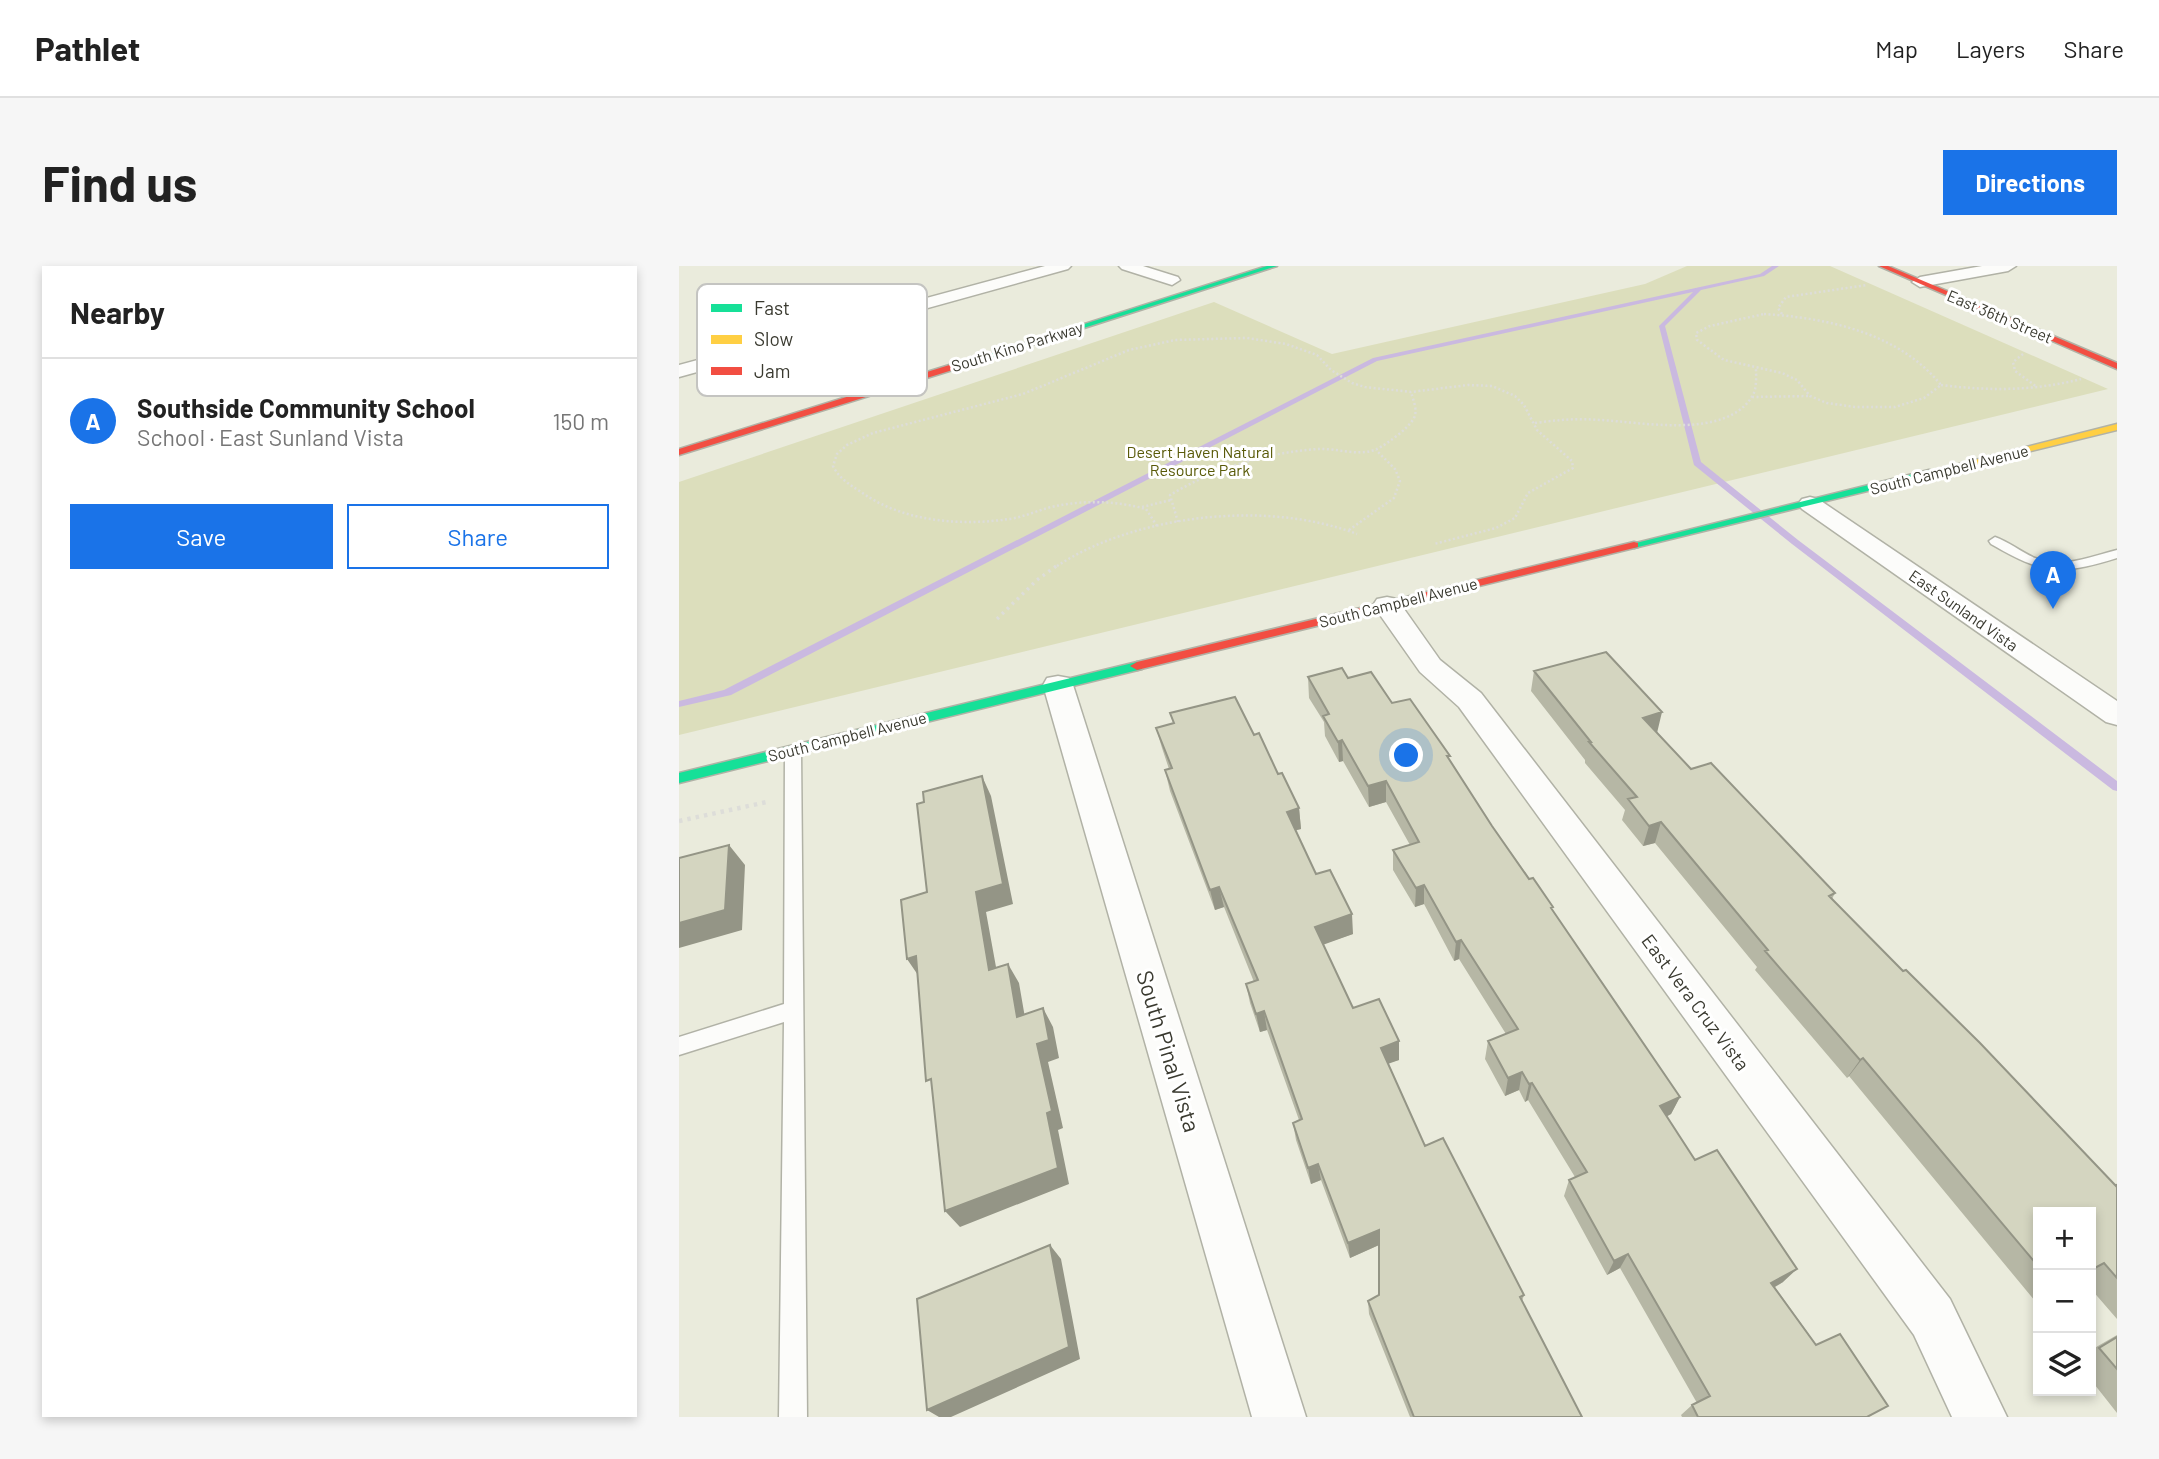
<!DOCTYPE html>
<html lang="en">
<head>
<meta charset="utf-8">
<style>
  :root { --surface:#fff; --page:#f6f6f6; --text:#222; --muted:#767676; --line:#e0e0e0; --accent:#1a73e8 }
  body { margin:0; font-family:Barlow,sans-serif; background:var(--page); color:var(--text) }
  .controls { position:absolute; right:21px; bottom:21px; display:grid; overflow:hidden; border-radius:0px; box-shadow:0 4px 10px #0003 }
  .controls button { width:63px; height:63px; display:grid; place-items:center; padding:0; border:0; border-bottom:2px solid var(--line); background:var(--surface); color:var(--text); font:35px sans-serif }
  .you { position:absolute; left:728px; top:490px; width:24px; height:24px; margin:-18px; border:5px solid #fff; border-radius:50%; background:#1a73e8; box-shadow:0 0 0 10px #1a73e833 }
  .badge { display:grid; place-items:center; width:46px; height:46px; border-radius:50%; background:var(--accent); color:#fff; font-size:23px; font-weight:700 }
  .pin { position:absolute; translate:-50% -58px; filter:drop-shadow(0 2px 4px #0008) }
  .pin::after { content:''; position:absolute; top:37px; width:24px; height:21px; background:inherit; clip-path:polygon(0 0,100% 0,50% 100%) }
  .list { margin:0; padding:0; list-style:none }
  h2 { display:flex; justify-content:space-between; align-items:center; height:91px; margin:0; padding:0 28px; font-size:30px }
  h2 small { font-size:23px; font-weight:400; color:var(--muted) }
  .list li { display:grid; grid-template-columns:46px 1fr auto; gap:21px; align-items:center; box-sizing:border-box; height:126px; padding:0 28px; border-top:2px solid var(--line) }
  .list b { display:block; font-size:26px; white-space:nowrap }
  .list p { margin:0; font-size:23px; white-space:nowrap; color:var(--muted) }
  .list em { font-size:23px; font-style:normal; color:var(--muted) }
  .actions { display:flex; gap:14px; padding:21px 28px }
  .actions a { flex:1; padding:16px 0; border:2px solid var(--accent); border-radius:0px; text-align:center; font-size:24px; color:var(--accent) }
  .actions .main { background:var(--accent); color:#fff }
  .icon { flex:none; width:38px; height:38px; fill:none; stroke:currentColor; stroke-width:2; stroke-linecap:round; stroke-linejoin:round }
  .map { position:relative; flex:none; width:1438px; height:1151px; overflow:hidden; border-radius:0px }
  header { display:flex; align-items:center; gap:42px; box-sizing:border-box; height:98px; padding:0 35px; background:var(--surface); border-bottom:2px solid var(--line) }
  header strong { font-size:33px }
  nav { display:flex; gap:38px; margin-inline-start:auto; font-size:24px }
  .intro { display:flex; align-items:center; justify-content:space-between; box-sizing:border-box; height:168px; padding:0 42px }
  h1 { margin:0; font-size:49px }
  .button { padding:18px 32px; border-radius:0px; background:var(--accent); color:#fff; font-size:24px; font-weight:700 }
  main { display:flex; gap:42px; padding:0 42px }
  aside { flex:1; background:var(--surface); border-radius:0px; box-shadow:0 4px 10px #0003 }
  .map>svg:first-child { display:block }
  .green { fill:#dcdebc }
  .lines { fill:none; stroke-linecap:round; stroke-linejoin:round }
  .stream { fill:#cab9e0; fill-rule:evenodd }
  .lane-casing { stroke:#b1b2a6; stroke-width:3 }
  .street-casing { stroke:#b1b2a6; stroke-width:3 }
  .fast-casing { stroke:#b1b2a6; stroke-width:3 }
  .slow-casing { stroke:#b1b2a6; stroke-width:3 }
  .jam-casing { stroke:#b1b2a6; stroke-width:3 }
  .path-far2 { stroke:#ddddd9; stroke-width:2.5; stroke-dasharray:2 2.5; stroke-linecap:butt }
  .path-far1 { stroke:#ddddd9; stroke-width:3.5; stroke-dasharray:2.5 4.5; stroke-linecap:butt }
  .path { stroke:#ddddd9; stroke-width:4.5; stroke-dasharray:3.5 5; stroke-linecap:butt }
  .lane { fill:#fcfcfa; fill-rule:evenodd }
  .street { fill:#fcfcfa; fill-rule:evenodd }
  .fast { fill:#16e098; fill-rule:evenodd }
  .slow { fill:#ffcf43; fill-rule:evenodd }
  .jam { fill:#f24e42; fill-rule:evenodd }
  .wall { fill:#b6b7a5 }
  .shaded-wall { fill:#949586 }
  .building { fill:#d4d5c0; stroke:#949586; stroke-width:2 }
  .labels { text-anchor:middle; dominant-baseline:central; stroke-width:6; stroke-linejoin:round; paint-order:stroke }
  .far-street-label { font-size:16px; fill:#3a3a30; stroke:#fff }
  .far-park-label { font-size:16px; fill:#595a08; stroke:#fff }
  .street-label { font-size:19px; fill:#3a3a30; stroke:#fff }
  .near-street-label { font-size:23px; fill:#3a3a30; stroke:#fff }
  .key { fill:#fff; stroke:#c4c4c1; stroke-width:2 }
  .key-label { font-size:19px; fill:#3a3a30 }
</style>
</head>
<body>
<header>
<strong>Pathlet</strong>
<nav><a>Map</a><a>Layers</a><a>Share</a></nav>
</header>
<div class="intro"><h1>Find us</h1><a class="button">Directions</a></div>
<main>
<aside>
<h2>Nearby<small></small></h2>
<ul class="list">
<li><span class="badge">A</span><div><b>Southside Community School</b><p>School · East Sunland Vista</p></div><em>150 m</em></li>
</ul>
<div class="actions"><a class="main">Save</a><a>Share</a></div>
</aside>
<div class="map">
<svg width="1438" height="1151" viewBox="0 0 1438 1151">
  <rect width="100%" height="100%" fill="#eaebdc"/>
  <!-- green -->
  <path class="green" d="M1008,0H1151L1429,123L0,469V216L535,36L653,88L966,18Z"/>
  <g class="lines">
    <!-- stream -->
    <path class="stream" d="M1093,0H1100L1085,10L1022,24L986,60L1022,196L1119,274L1438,515V525L1434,524L1113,278L1015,199L980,60L1014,26L698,95L52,429L0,441V435L45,424L694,92L1081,8Z"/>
    <defs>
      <path id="lane" d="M1316,271C1330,276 1342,286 1356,292C1384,303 1410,291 1438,284V292C1380,310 1364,308 1312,278L1310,275Z
        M114,479L122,484L128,1151H100L105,756L0,789V771L105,738L106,484Z"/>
      <path id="street" d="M366,0H392L389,3L0,111V99Z
        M440,0H464L499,11L501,14L493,19L443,3Z
        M1303,0H1337L1329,5L1241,21L1233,16L1241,11Z
        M1131,231L1139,233L1438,435V459L1427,456L1123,243L1119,238L1123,233Z
        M708,331L718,333L761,394L802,427L1271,1033L1328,1151H1273L1235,1069L780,441L741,406L694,339L698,333Z
        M379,410L390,412L394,419L627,1151H573L364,419L368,412Z"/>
      <path id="fast" d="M588,0H598L296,97L289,95Z
        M1250,204L1254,205V209L955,282L949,279Z
        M458,396L463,397V403L0,517V507Z"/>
      <path id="slow" d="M1438,158V164L1250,210L1245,207Z"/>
      <path id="jam" d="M1200,0H1209L1438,97V103Z
        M293,92L297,95L296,97L0,189V183Z
        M955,276L959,277V281L458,404L451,400L458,396Z"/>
    </defs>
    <!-- lane casing -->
    <use href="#lane" class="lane-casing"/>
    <!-- street casing -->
    <use href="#street" class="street-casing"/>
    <!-- fast casing -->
    <use href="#fast" class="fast-casing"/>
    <!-- slow casing -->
    <use href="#slow" class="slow-casing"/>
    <!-- jam casing -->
    <use href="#jam" class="jam-casing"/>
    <!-- path-far2 -->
    <path class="path-far2" d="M1085,48C1149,52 1220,67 1262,119L1245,132L1216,141H1176L1148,137L1131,130L1118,114L1103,107L1045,94L1018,74L1017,67L1031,60Z
      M1103,48L1099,42L1107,31L1188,19
      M1344,88L1334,96L1336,105L1358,121
      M1262,119C1310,125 1355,125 1402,113
      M1073,131L1131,130
      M856,157C878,154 899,152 921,154C964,156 1048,174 1074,129C1078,121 1077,110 1077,102
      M463,241L492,234
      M499,256L491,229C537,202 585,187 639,183C658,182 680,191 698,183C708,178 730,162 735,152C739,144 734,134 732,126
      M478,260L467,243C438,235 406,234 377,240C361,243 346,251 330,253C283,260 226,256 185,228C173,220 160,213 154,200L158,188L168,179L194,167L344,128L450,84L496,74L568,72L607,78L638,89L652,104L673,117L686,121L732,126L789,119L813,120L836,130L845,139L858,164L893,195L894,202L849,227L836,252L817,262L755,278
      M670,264L715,232L721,215L716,203L697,184
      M378,300C458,248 589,234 678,268"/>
    <!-- path-far1 -->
    <path class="path-far1" d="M318,353L358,314L380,298"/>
    <!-- path -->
    <path class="path" d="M0,555L88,536"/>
    <!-- lane -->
    <use href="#lane" class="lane"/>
    <!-- street -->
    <use href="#street" class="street"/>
    <!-- fast -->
    <use href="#fast" class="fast"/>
    <!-- slow -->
    <use href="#slow" class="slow"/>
    <!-- jam -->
    <use href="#jam" class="jam"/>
  </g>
  <!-- wall -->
  <path class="wall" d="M855,405L978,466L1012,503L1156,627L1153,633L1437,920L1438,919V1053L1412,1023V946H1359V1033L1356,1035L1170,810L1168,812L1076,704L1078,701L976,577L964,580L943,554L946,544L906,497V494L852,425Z
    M629,411L669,412L713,437L771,494L813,560L874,645L1001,831L992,848L987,851L1016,894L1104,1016L1096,1021L1189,1151H1003L1002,1149L1013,1139L1018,1137L941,1002L928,1009L885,930L890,914L896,911L849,834L846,836L840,824L826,830L806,793L809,775L827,768L780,693L775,695L745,638L736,641L714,604V584L731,579L707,536L690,541L664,495L660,496L646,470L645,456L630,432Z
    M491,447L575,469L620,542L622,563L616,564L637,608L674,668L644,678L674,742L720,794L709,797L746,880L845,1029L843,1035L903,1151H731L690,1048L689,1035L700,1029V979L671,992L642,914L632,918L617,874L614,857L620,854L588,764L581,766L571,737L567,718L575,716L545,641L536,644L491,525L486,504L490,503L483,482L477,462L494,457Z
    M1438,1069V1147L1412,1114V1084Z"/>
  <!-- shaded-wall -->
  <path class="shaded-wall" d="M983,446L978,467L964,452Z
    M663,474L664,495L660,496L659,476Z
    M303,510L312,530L334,638L307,646L321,723L310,704L297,626Z
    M707,515V536L690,541L689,520Z
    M620,542L622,563L610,566L608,546Z
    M982,556L976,577L964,580L970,560Z
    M50,579L66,599L63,664L0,682V657Z
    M745,619V638L736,641L737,622Z
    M540,621L545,641L536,644L531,624Z
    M673,648L674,668L638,681L636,661Z
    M782,674L780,693L775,695L777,676Z
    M237,690L241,712L228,693Z
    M329,698L340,717L349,769L338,751Z
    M364,742L374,761L380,792L369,796L384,862L379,864L390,918L281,961L266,945L368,847L358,778Z
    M585,745L588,764L581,766L577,748Z
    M720,775V794L703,800L702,782Z
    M1184,792L1170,810L1168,812L1181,794Z
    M843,806L840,824L826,830L829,812Z
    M853,817L849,834L846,836L850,818Z
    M1001,831L992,848L973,858L981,840Z
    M639,898L642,914L632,918L629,902Z
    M700,964V979L671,992L669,977Z
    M371,979L382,993L401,1093L272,1151H260L248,1144Z
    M949,988L941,1002L928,1009L935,995Z
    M1118,1003L1104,1016L1080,1030L1092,1017Z"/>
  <!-- building -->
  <path class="building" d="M927,386L983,446L964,452L1012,503L1032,497L1156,627L1150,630L1224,705L1227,704L1301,777L1437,920L1438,919V1012L1425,997L1412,1004V946H1359V1000L1184,792L1181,794L1086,685L1089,684L982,556L970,560L949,533L958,531L910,476H912L855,405Z
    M663,402L669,412L692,406L713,437L731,433L771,490H768L813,560L850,613L854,612L874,641L872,642L1001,831L981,840L1016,894L1038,884L1118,1003L1092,1017L1137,1079L1161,1068L1209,1140L1188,1151H1019L1013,1139L1031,1130L949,988L935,995L890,914L908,906L853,817L850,818L843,806L829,812L809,775L839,763L782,674L777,676L745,619L737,622L714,584L740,576L707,515L689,520L663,474L659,476L644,450L650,448L629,411Z
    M556,431L575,469L580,467L599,508L603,507L620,542L608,546L637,608L651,604L673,648L636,661L674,742L700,733L720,775L702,782L746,880L764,872L845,1029L841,1031L903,1151H735L689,1035L700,1029V964L669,977L639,898L629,902L614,857L623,853L585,745L577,748L567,718L579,714L540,621L531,624L486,504L493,502L477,462L495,457L491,447Z
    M303,510L324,618L297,626L310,704L329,698L338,751L364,742L370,774L358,778L373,845L368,847L379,902L266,945L252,813L247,815L237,690L228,693L222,634L248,626L238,538L245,536L244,526Z
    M50,579L46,644L0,657V592Z
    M371,979L390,1081L248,1144L238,1033Z
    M1438,1071V1103L1420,1082Z"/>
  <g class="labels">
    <!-- far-street labels -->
    <g class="far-street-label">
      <text transform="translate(1321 50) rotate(23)">East 36th Street</text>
      <text transform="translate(338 80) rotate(-17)">South Kino Parkway</text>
      <text transform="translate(1270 203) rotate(-14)">South Campbell Avenue</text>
      <text transform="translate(719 336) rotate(-14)">South Campbell Avenue</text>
      <text transform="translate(1285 344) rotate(35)">East Sunland Vista</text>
      <text transform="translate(168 470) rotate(-14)">South Campbell Avenue</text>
    </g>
    <!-- far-park labels -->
    <g class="far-park-label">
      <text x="521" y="185">Desert Haven Natural<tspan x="521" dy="18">Resource Park</tspan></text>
    </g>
    <!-- street labels -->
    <g class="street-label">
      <text transform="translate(1017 736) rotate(53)">East Vera Cruz Vista</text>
    </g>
    <!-- near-street labels -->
    <g class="near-street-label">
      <text transform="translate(490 785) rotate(73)">South Pinal Vista</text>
    </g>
  </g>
  <!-- legend -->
  <rect x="18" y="18" width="230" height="112" rx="10" class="key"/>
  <rect x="32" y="38" width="31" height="8" fill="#16e098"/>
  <rect x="32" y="69" width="31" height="9" fill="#ffcf43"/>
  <rect x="32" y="101" width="31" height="8" fill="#f24e42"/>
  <g class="key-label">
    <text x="75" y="49">Fast</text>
    <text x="75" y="80">Slow</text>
    <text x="75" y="112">Jam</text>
  </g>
</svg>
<div class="controls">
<button>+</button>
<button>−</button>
<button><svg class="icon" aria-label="layers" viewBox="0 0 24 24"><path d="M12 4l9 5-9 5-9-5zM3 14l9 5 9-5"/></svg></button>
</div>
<div class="you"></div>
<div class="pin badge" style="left:1374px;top:343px">A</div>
</div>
</main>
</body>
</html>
